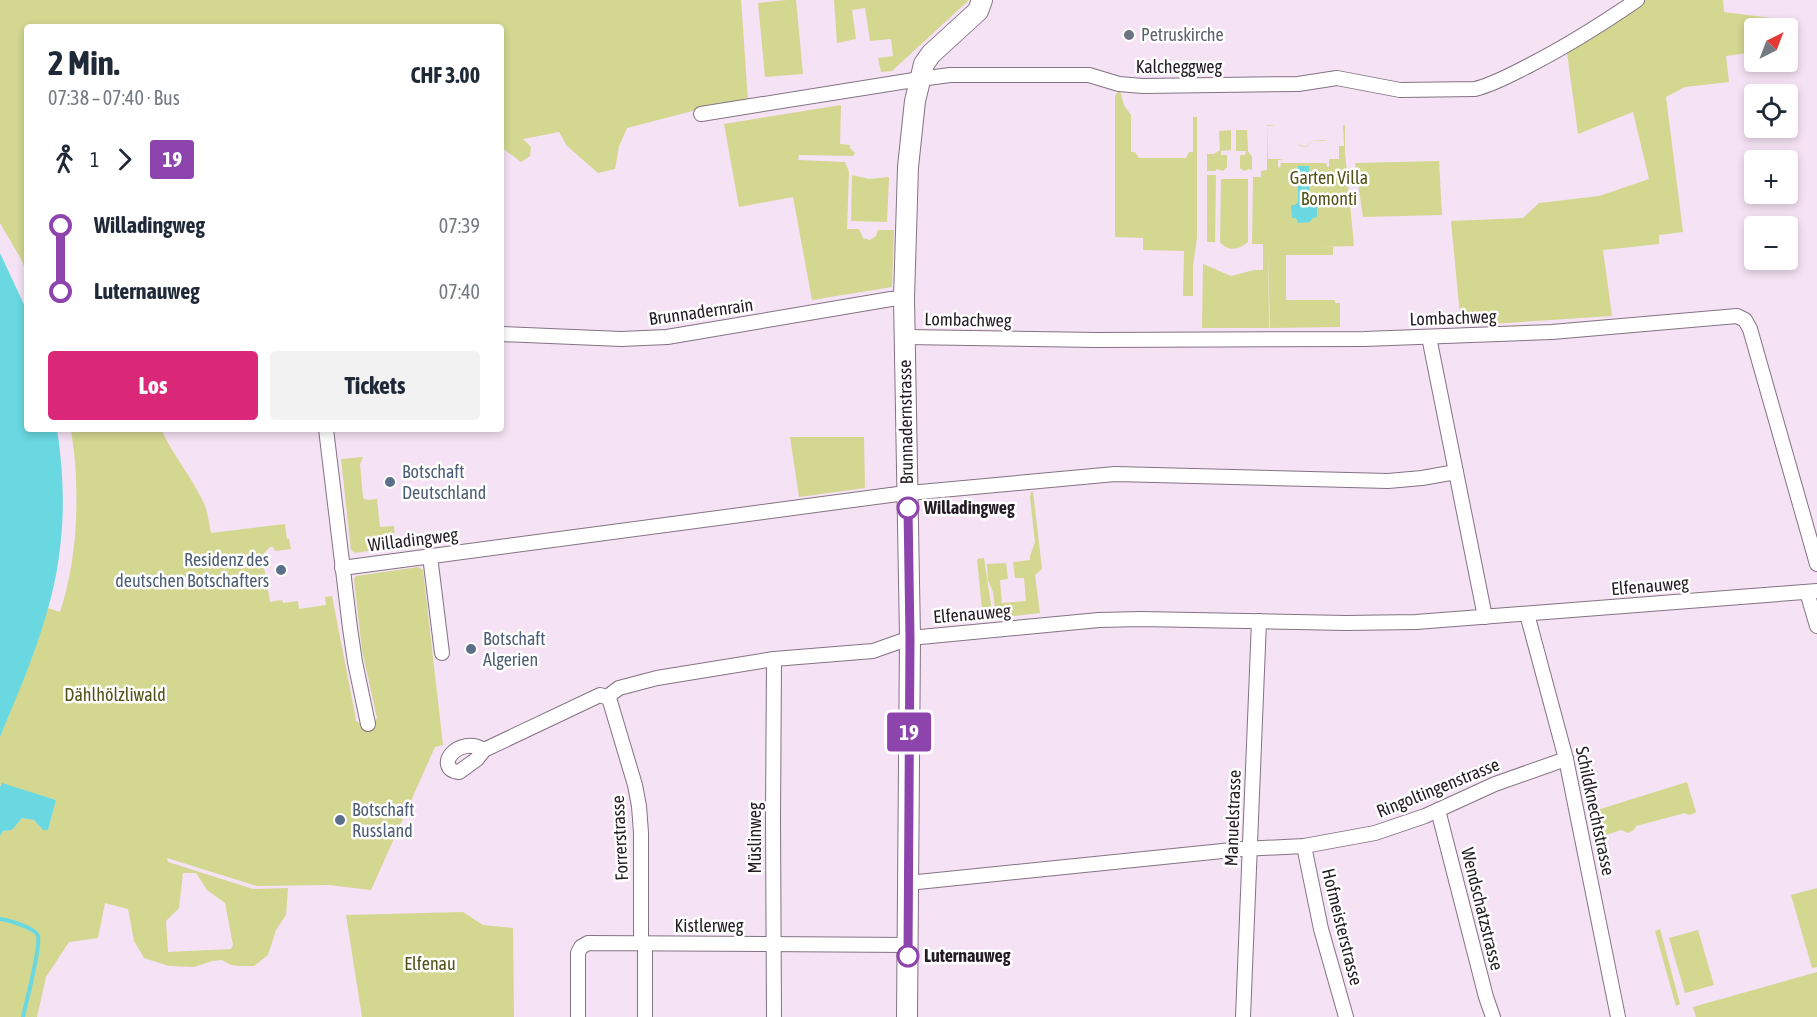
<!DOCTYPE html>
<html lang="de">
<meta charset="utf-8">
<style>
body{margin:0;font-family:"Asap Condensed",sans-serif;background:#f2f2f3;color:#1f2937;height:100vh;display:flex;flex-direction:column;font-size:22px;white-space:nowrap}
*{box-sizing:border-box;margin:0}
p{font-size:20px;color:#747a83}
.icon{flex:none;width:33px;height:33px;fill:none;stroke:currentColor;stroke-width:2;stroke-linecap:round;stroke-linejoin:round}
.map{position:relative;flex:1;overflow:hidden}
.drawer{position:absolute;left:24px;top:24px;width:480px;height:408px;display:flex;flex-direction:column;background:#fff;border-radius:6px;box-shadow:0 3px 9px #0003}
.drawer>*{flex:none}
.badge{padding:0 12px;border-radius:4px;font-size:21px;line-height:39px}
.needle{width:39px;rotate:42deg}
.buttons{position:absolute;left:1744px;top:18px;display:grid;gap:12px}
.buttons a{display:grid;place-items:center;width:54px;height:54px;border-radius:6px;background:#fff;box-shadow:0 3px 9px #0003;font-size:30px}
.map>.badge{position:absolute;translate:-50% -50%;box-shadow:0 0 0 3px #fff}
.legs{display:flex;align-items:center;gap:9px;height:66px;padding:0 24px;font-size:20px}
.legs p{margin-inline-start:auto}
.summary{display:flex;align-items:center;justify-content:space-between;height:102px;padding:0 24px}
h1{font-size:33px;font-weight:700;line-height:45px}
.button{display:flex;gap:12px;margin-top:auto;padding:12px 24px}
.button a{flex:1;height:69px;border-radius:6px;background:#db2777;color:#fff;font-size:24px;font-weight:700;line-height:69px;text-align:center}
.button a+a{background:#f2f2f3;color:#1f2937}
ul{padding:0 24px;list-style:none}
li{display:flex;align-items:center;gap:21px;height:66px;font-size:22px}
li i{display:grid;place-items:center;width:9px;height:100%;margin:0 8px;background:currentColor}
li i::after{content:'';width:15px;height:15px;margin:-8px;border:4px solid;border-radius:50%;background:#fff}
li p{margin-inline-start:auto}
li:first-child i{background:linear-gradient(#0000 50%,currentColor 0)}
li:last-child i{background:linear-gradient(currentColor 50%,#0000 0)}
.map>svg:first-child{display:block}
.green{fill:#d3d790;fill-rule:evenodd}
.water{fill:#69d8e1}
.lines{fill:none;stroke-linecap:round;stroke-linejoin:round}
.stream{stroke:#69d8e1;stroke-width:4}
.street-casing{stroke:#847383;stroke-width:16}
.secondary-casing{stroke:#847383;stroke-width:22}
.street{stroke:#fff;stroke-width:14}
.secondary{stroke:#fff;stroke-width:20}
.line-1-casing{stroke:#fff;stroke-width:14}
.line-1{stroke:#8e44ad;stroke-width:9}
.worship-dot{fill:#6b7280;stroke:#fff;stroke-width:2}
.service-dot{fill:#5c6f8a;stroke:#fff;stroke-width:2}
.stop-1-dot{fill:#fff;stroke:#8e44ad;stroke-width:3}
.labels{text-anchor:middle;stroke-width:5;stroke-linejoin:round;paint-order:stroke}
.worship-label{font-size:18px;fill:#5b616d;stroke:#fff;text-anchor:start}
.street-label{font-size:18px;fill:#231c22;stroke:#fff}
.park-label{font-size:18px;fill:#505217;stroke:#fff}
.service-label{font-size:18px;fill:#4e5e75;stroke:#fff;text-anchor:start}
.stop-label{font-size:18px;font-weight:bold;fill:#231c22;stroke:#fff;text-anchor:start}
</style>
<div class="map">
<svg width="1817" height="1017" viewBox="0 0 1817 1017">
<rect width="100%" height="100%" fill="#f5e2f4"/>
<g class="green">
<path d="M0 0H741L748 101 700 109 627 128 619 146 615 169 598 173 567 146 559 132 523 139 531 147 530 156 521 162 501 147V27H27V273L21 259 0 223Z"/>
<path d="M787 0H796L803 74 765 77 758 3Z"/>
<path d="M834 0H969L892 71 881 72 878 58 893 56 891 39 870 41 865 8 852 10 856 39 837 43Z"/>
<path d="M1645 0H1723L1724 12 1771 18 1772 28H1755V52L1726 56 1729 82 1685 87 1666 97 1683 232 1659 235V244L1603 250 1612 316 1461 326 1451 221 1523 218 1539 203 1599 196 1649 179 1633 112 1578 134 1567 53Z"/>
<path d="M1120 91 1124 105 1131 115V152H1135L1139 158H1186L1189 152H1193V117H1197V238L1193 266V296H1183L1184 251 1143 250V238L1115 237V95Z"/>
<path d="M841 105 840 144 850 145V148L855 153 853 156 799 155 798 160 845 162 849 172 847 229H859L863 238 870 240 876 236 878 230H894L892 287 812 300 793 197 739 207 724 124Z"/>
<path d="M1267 125H1275L1267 126 1268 159H1284L1278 160V167L1280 168 1281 163H1326L1327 167H1329V159H1323H1339V146H1344L1343 125H1326V141H1311C1308 149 1299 148 1295 141H1280H1295L1297 144 1306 147 1310 144 1311 141 1326 140V125H1345V152L1354 246 1319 247H1333V255H1286V300H1335V303H1340V327L1270 328 1268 247 1269 328H1202L1203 264 1231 276 1254 270H1263V244H1252L1253 177H1261V171L1267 170ZM1298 166H1309L1310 203 1312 205 1310 220H1297L1296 218H1292L1296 205 1298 203Z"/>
<path d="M1231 130V150L1221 151V155H1227V167L1223 171 1217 169 1215 171H1207V154H1214L1220 150 1219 131Z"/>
<path d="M1236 130H1247L1248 151 1252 157V170L1249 169 1244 171 1240 168V155H1245L1246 151H1236Z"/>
<path d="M1439 161 1442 215 1363 217 1355 163Z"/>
<path d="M852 175 869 179 889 177 887 222 851 221Z"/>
<path d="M1207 175H1216L1215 242H1207Z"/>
<path d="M1221 179H1248V242C1239 250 1228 252 1220 242Z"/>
<path d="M71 429H161C173 456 193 478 205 506 208 514 209 524 211 533L285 524 287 539H289L291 549 275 551 273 547H270L264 553V568L270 602 282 600 283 603 298 601 299 609 326 605 325 597 332 596 355 714 356 721 361 724 374 722 377 718 362 650 354 579 356 576 418 567 423 570 443 745 435 747 371 890 329 885 257 886 167 858 168 862 253 889 288 888 286 915 276 930 268 955 254 966H240L231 965 222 960 212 961 194 967 169 966 144 958 134 941 128 909 105 903 98 938 69 942 46 977 37 1017H0V836L3 831 12 830 22 818 34 820 43 830H48L56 800 1 784 0 787V737L37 643 48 608 60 612C74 570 78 523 76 479 76 463 73 446 71 429ZM183 873H196L207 890 225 903 233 945 231 949 168 952 166 921 179 908Z"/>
<path d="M790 437H864L865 488 799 497Z"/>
<path d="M363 457 360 464 363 498 367 500 377 499 380 527 394 526 395 547 355 553 351 550 341 459Z"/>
<path d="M1031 492H1033L1042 569 1035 575 1040 613 996 618 993 592 988 580 987 564 1006 563 1008 579 1000 580 1002 603 1026 601 1024 578H1015L1013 562 1030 560V556L1035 542 1030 497Z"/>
<path d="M984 558 993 618 983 619 977 559Z"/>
<path d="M1687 782 1696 812C1692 815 1689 816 1685 813L1636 826 1634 830 1628 833 1621 830 1603 836 1597 810Z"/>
<path d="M1817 888V967L1812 968 1791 895Z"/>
<path d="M463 912 483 925 513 928 514 1017H362L346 915Z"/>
<path d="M1660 929 1680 1004 1676 1006 1655 931Z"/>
<path d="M1698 930 1714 985 1685 993 1669 938Z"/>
<path d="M1817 972V1017H1696L1693 1007Z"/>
</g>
<g class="water">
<path d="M1298 166H1309L1310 202 1313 205H1317V217L1313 218 1310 222 1298 223 1296 218H1292L1291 205H1295L1298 202Z"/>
<path d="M0 253 27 311V429H57C63 468 65 509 60 548 53 613 25 677 0 737Z"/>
<path d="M2 783 56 800 48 830H43L34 820 22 818 12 830 3 831 0 836V787Z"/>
</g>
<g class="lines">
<path class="stream" d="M0 919C8 920 36 928 38 936 41 948 26 1002 23 1017"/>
<defs>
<g id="street">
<path d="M701 114 920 79 950 75H1089L1119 84 1143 86 1298 84 1337 78 1400 90 1475 89C1495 84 1512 74 1530 65 1567 46 1602 24 1637 0"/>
<path d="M501 334 621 339 667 337 891 299 904 298"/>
<path d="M905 337 1097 340 1364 339 1552 332 1737 316 1745 320 1750 329 1817 564"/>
<path d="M1429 337 1485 617"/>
<path d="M326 429 350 628 355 662 368 724"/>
<path d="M430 556 442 653"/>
<path d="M342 568 898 494 1115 474 1388 481 1422 478 1456 472"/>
<path d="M1807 592 1817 626"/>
<path d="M1527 614 1566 759 1618 1017"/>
<path d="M774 659 773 819 774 1017"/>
<path d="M609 698 611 694 619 688 657 678 774 659 873 651 910 638 1099 620 1141 619 1346 623 1416 622 1817 591"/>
<path d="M609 698 635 785 639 806 641 833V944"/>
<path d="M484 750 477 759 459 772C433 769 457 734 484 750L600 695 609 698"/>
<path d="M1438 810 1486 997 1493 1017"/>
<path d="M1304 846 1321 929 1346 1017"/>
<path d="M908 883 1242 849 1304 846 1375 833 1425 816 1495 784 1566 759"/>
<path d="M645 944V1017"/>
<path d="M578 1017V953L581 947 588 943 908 945"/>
<path d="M1243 1017 1259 621"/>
</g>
<path id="secondary" d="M907 1017 910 638 904 298 908 167 915 101 924 64 931 54 978 11 982 0"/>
</defs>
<use href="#street" class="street-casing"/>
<use href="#secondary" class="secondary-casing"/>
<use href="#street" class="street"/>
<use href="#secondary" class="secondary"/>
</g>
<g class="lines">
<defs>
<path id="line-1" d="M908 956 910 638 908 508"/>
</defs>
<use href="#line-1" class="line-1-casing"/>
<use href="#line-1" class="line-1"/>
</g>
<circle class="worship-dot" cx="1129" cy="35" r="6"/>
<g class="service-dot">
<circle cx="390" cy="482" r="6"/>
<circle cx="281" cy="570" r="6"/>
<circle cx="471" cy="649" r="6"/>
<circle cx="340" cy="820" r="6"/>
</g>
<g class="stop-1-dot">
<circle cx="908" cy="508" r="10"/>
<circle cx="908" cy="956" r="10"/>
</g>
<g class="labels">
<g class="worship-label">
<text x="1141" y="41">Petruskirche</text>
</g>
<g class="street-label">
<text x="1179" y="73">Kalcheggweg</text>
<text transform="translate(701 312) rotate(-8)" y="6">Brunnadernrain</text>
<text transform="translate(1453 318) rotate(-2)" y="6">Lombachweg</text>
<text transform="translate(968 320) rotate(1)" y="6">Lombachweg</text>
<text transform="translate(906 422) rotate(-91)" y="6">Brunnadernstrasse</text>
<text transform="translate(413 540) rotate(-7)" y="6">Willadingweg</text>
<text transform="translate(1650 586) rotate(-5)" y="6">Elfenauweg</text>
<text transform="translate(972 614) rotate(-5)" y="6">Elfenauweg</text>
<text transform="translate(1438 788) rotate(-22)" y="6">Ringoltingenstrasse</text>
<text transform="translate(1595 811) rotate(78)" y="6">Schildknechtstrasse</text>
<text transform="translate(1233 818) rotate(-88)" y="6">Manuelstrasse</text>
<text transform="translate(620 838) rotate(-93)" y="6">Forrerstrasse</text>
<text transform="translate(755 838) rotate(-90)" y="6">Müslinweg</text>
<text transform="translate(1482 909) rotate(76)" y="6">Wendschatzstrasse</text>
<text x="709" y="932">Kistlerweg</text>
<text transform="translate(1342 927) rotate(76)" y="6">Hofmeisterstrasse</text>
</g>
<g class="park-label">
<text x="1329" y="184">Garten Villa<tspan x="1329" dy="21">Bomonti</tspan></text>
<text x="115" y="701">Dählhölzliwald</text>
<text x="430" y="970">Elfenau</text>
</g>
<g class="service-label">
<text x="402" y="478">Botschaft<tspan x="402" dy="21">Deutschland</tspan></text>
<text x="269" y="566" text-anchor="end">Residenz des<tspan x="269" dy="21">deutschen Botschafters</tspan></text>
<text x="483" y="645">Botschaft<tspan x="483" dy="21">Algerien</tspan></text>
<text x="352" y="816">Botschaft<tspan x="352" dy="21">Russland</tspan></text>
</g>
<g class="stop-label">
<text x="924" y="514">Willadingweg</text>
<text x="924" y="962">Luternauweg</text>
</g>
</g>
</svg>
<div class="buttons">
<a><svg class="needle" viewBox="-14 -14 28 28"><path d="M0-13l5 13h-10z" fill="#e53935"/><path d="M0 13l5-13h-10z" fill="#747a83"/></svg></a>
<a><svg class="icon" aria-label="locate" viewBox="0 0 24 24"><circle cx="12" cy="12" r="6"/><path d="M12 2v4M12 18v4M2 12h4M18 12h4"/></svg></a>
<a>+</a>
<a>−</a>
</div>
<b class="badge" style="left:909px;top:732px;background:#8e44ad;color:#fff">19</b>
<section class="drawer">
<div class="summary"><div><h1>2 Min.</h1><p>07:38 – 07:40 · Bus</p></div><b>CHF 3.00</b></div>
<div class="legs"><svg class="icon" aria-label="walk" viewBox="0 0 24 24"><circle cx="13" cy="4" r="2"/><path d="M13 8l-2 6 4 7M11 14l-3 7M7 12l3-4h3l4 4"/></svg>1<svg class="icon" aria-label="forward" viewBox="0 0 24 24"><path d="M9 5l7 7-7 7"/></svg><b class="badge" style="background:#8e44ad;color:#fff">19</b></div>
<ul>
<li><i style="color:#8e44ad"></i><b>Willadingweg</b><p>07:39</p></li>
<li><i style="color:#8e44ad"></i><b>Luternauweg</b><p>07:40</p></li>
</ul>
<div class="button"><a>Los</a><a>Tickets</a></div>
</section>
</div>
